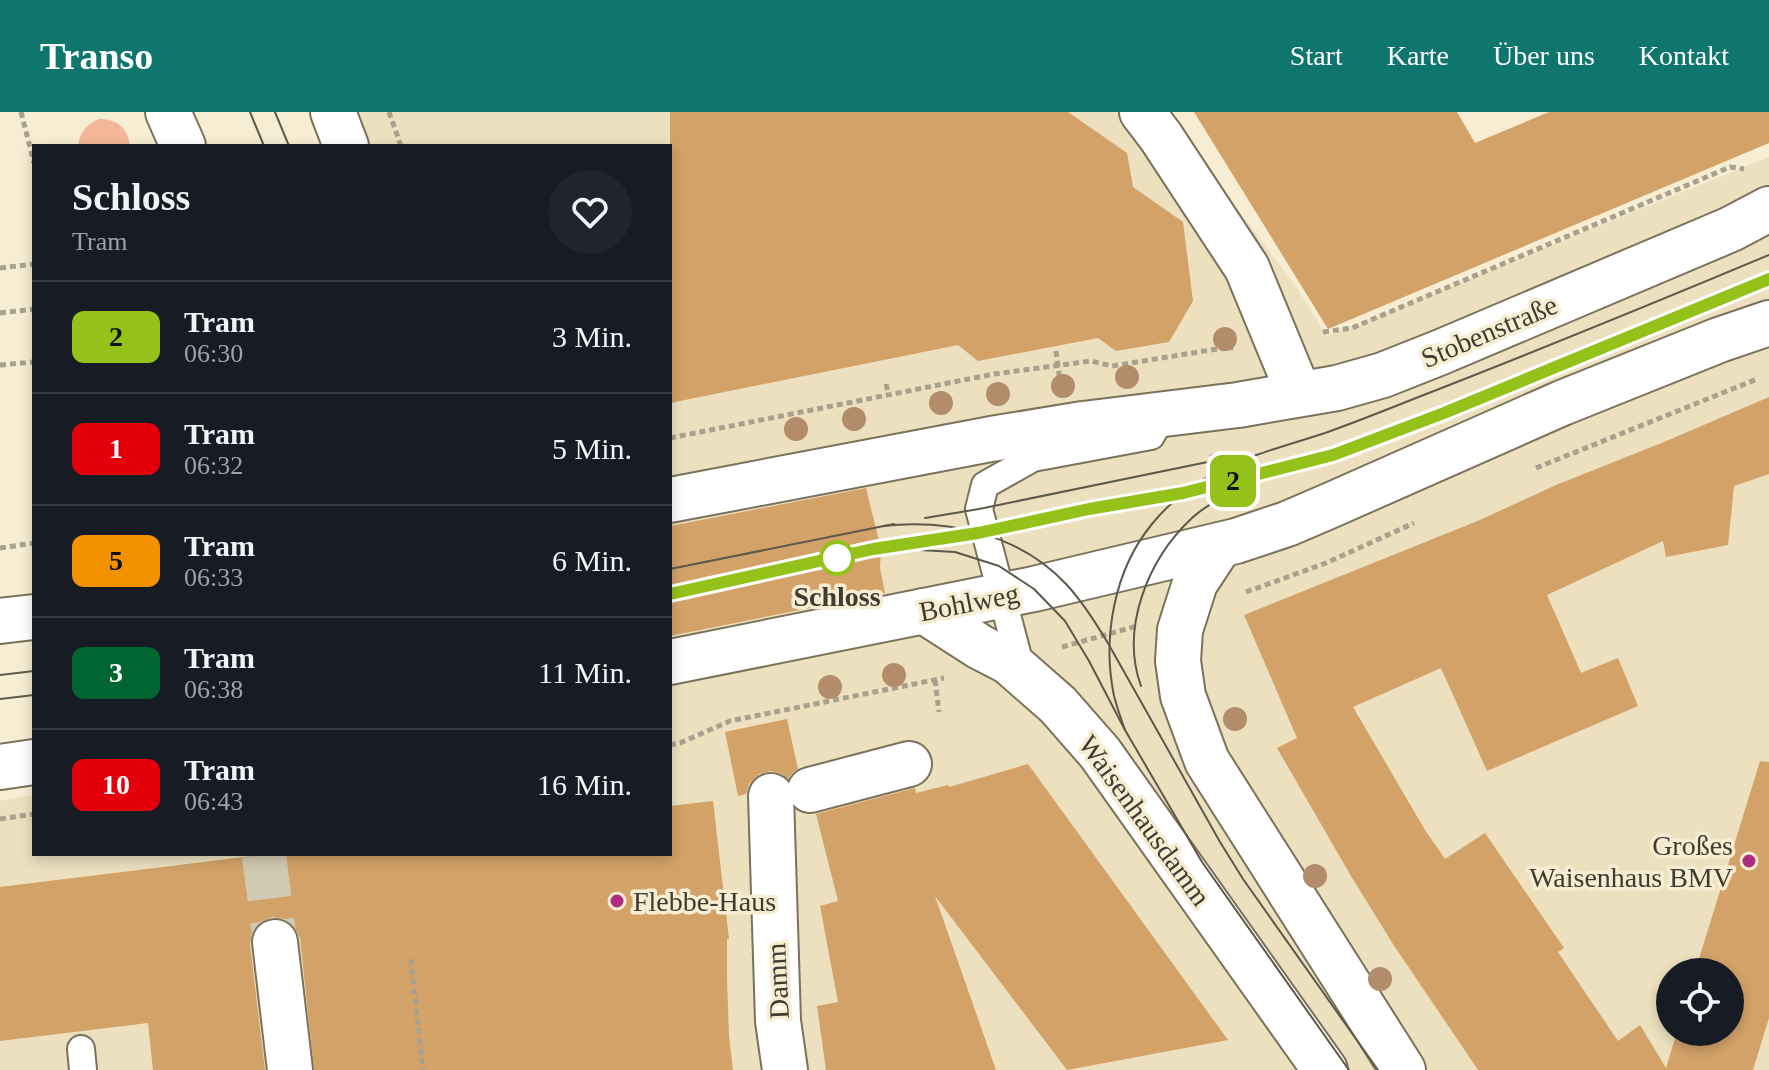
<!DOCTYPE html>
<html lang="de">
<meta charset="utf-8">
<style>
body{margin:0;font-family:"Times New Roman",serif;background:#20242c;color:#f1f3f6;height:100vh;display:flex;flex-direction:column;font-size:30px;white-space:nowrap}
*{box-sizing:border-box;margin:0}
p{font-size:26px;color:#9ea1a6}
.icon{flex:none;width:44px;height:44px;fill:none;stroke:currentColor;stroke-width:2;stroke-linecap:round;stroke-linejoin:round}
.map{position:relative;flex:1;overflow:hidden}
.side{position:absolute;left:32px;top:32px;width:640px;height:712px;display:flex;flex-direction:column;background:#171b24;border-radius:0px;box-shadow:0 4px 12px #0003}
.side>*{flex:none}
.badge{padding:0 16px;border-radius:12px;font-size:28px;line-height:52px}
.tools{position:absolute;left:1656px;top:846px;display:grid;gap:16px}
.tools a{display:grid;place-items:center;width:88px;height:88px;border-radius:50%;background:#171b24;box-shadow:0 4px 12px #0003;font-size:40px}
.map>.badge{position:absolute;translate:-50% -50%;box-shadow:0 0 0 4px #fff}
.round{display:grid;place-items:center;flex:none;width:84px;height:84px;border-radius:42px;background:#20242c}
.overview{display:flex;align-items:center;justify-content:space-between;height:136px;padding:0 40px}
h1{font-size:38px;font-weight:600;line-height:60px}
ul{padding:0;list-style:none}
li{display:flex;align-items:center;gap:24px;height:112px;padding:0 40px;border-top:2px solid #363941}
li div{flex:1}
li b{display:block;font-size:30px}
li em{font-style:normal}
li .badge{min-width:88px;font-weight:700;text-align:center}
header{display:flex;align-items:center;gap:48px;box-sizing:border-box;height:112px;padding:0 40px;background:#0f766e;color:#fff}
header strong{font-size:38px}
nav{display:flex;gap:44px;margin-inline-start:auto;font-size:28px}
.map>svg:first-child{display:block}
.built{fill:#ece0bf;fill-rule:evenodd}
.green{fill:#f3b696}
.building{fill:#d3a269}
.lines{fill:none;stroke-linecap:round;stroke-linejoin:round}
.street-tunnel{stroke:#d1cab2;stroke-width:44;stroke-dasharray:44 22;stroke-linecap:butt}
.lane-casing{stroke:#7b725b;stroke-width:30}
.street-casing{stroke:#7b725b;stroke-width:48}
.secondary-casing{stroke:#7b725b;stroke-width:48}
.path{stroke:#a7a18d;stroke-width:5;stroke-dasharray:6 4;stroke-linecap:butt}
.lane{stroke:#fff;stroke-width:26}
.street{stroke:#fff;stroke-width:44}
.secondary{stroke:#fff;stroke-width:44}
.tram{stroke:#5d594b;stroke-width:2}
.tree{fill:#b28c6b}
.line-casing{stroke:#fff;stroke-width:18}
.line{stroke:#94c11a;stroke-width:12}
.stop-dot{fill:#fff;stroke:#94c11a;stroke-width:4}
.poi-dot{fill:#ad2e7e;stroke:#f6edd2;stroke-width:3}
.labels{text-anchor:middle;stroke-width:7;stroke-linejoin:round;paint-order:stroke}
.street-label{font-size:28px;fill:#3f3c31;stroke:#f6edd2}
.stop-label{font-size:28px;font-weight:bold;fill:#3f3c31;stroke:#f6edd2}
.poi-label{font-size:28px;fill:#3f3c31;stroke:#f6edd2;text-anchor:end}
</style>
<header>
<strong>Transo</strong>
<nav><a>Start</a><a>Karte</a><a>Über uns</a><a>Kontakt</a></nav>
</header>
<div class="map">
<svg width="1769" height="958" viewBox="0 0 1769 958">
<rect width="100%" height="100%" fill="#f6edd2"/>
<path class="built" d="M351 0H1163L1295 173 1327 224 1769 45V958H0V689L34 683V742H670V34H363ZM1670 860H1730V920H1670Z"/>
<path class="green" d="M99 7C117 7 128 16 130 34H78C80 20 86 13 99 7Z"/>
<g class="building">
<path d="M670 0H1068L1127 41 1133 75 1183 110 1193 189 1169 230 1116 239 1098 226 978 249 958 233 670 291Z"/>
<path d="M1194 0H1457L1475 31 1549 0H1769V31L1328 217Z"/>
<path d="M1769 285V362L1734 374 1728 433 1666 445 1663 429 1547 483 1581 561 1618 546 1638 594 1487 659 1441 556 1353 595 1425 718 1445 747 1485 721 1564 836 1558 840 1618 929 1640 913 1666 956 1677 920H1730V860H1695L1760 649 1769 650V906L1753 958H1478L1393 832 1351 764 1277 636 1297 626 1244 503 1480 408 1556 373 1664 330Z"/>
<path d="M866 376 881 437 880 456 885 481 670 524V414Z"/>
<path d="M787 607 798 657 792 661 788 667 782 662 771 659 759 662 749 672 746 682 738 684 725 620Z"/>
<path d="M1028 652 1228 928 1067 958 935 784 996 958H826L817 894 838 890 820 794 838 789 816 702 915 676 916 681 948 673 949 675Z"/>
<path d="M713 689 729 827H727V867L729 924 733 958H314L300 826 294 814 284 807 273 805 260 810 252 821 250 832 265 958H153L148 911 0 929V775L268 742H670V694Z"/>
</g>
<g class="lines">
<path class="street-tunnel" d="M264 743 275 830"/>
<defs>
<g id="lane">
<path d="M1022 560 979 397 985 373 1033 346 1151 324 1155 317"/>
<path d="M81 937 83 958"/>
</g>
<g id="street">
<path d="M1142 0 1161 25 1247 156 1299 282"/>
<path d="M1220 433 1195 471 1180 518 1178 549 1183 584 1207 649 1403 958"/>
<path d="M924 499 980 535 1009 550 1058 593 1100 641 1325 958"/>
<path d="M810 678 909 652"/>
<path d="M771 684 778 909 785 958"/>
<path d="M275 830 290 958"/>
</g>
<g id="secondary">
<path d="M168 0 183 34"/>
<path d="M333 0 346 34"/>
<path d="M670 388 991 327 1083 312 1238 293 1337 276 1383 263 1441 240 1731 117 1769 97"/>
<path d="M0 509 34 505"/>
<path d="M670 550 1034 477 1236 429 1287 412 1329 394 1562 291 1719 228 1769 211"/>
<path d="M0 655 34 650"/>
</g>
</defs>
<use href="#lane" class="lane-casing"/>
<use href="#street" class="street-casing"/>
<use href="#secondary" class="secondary-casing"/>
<g class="path">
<path d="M21 0 34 51"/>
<path d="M389 0 401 34"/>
<path d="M0 156 34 152"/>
<path d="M0 201 34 197"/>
<path d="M1323 220 1352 216 1730 55 1744 57"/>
<path d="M1056 239 1060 270"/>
<path d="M0 253 34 250"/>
<path d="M886 272 889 284"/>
<path d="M670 326 994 262 1091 249 1112 254 1217 237 1233 236"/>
<path d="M1212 342 1227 385"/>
<path d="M1536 356 1757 267"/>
<path d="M0 436 34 431"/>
<path d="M1246 480 1326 451 1414 411"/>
<path d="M1062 535 1137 514"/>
<path d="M935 568 939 600"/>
<path d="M670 633 680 631 730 609 944 566"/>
<path d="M0 707 34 702"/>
<path d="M263 742 264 743"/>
<path d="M411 847 423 958"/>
</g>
<use href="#lane" class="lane"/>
<use href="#street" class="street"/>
<use href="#secondary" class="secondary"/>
<g class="tram">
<path d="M250 0 264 34"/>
<path d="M275 0 289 34"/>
<path d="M925 406 979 397 1227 346"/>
<path d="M883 414C949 407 1019 422 1066 472 1083 490 1096 511 1109 533L1220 730 1243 767 1378 958"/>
<path d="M920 438 955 440 999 454 1034 477 1065 509 1089 549 1125 618 1202 750 1349 958"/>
<path d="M670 457 894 412"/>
<path d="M670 482 873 437 978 421 1089 397 1183 381 1333 343 1444 301 1769 167"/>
<path d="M0 563 34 559"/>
<path d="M1141 574C1120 516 1148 447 1192 406 1207 392 1226 383 1245 375"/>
<path d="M0 587 34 583"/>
<path d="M1125 618C1121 607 1117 595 1114 584 1102 526 1114 458 1152 412 1199 354 1258 343 1325 321 1356 310 1386 298 1416 286 1534 240 1652 192 1769 143"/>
</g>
</g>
<g class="tree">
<circle cx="1225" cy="227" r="12"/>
<circle cx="1127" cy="265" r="12"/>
<circle cx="1063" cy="274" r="12"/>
<circle cx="998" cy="282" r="12"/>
<circle cx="941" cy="291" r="12"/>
<circle cx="854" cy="307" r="12"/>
<circle cx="796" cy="317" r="12"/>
<circle cx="894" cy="563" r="12"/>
<circle cx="830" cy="575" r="12"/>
<circle cx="1235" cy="607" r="12"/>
<circle cx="1315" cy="764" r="12"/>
<circle cx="1380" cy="867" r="12"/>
</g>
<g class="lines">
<defs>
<path id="line" d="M670 482 873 437 978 421 1089 397 1183 381 1333 343 1444 301 1769 167"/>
</defs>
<use href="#line" class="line-casing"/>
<use href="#line" class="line"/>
</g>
<circle class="stop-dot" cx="837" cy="446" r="16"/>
<g class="poi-dot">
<circle cx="1749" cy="749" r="8"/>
<circle cx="617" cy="789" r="8"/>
</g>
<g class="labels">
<g class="street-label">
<text transform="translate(1489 219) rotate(-23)" y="10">Stobenstraße</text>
<text transform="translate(969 490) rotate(-11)" y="10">Bohlweg</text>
<text transform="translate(1145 708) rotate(54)" y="10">Waisenhausdamm</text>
<text transform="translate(777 869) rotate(-93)" y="10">Damm</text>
</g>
<g class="stop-label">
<text x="837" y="494">Schloss</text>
</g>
<g class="poi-label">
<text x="1733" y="743">Großes<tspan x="1733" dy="32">Waisenhaus BMV</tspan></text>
<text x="633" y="799" text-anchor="start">Flebbe-Haus</text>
</g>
</g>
</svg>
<div class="tools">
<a><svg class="icon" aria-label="locate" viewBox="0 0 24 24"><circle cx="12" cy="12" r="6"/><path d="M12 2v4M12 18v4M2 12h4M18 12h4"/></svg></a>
</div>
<b class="badge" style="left:1233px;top:369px;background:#94c11a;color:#111">2</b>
<section class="side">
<div class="overview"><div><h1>Schloss</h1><p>Tram</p></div><a class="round"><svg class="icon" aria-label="heart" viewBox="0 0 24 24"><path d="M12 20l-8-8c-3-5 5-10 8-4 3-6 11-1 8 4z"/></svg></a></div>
<ul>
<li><span class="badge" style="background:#94c11a;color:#111">2</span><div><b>Tram</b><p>06:30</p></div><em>3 Min.</em></li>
<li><span class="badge" style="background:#e3000b;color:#fff">1</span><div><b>Tram</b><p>06:32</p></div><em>5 Min.</em></li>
<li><span class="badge" style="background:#f39100;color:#111">5</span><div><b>Tram</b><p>06:33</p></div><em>6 Min.</em></li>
<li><span class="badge" style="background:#006531;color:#fff">3</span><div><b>Tram</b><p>06:38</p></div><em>11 Min.</em></li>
<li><span class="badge" style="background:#e3000b;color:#fff">10</span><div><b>Tram</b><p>06:43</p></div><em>16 Min.</em></li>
</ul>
</section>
</div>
